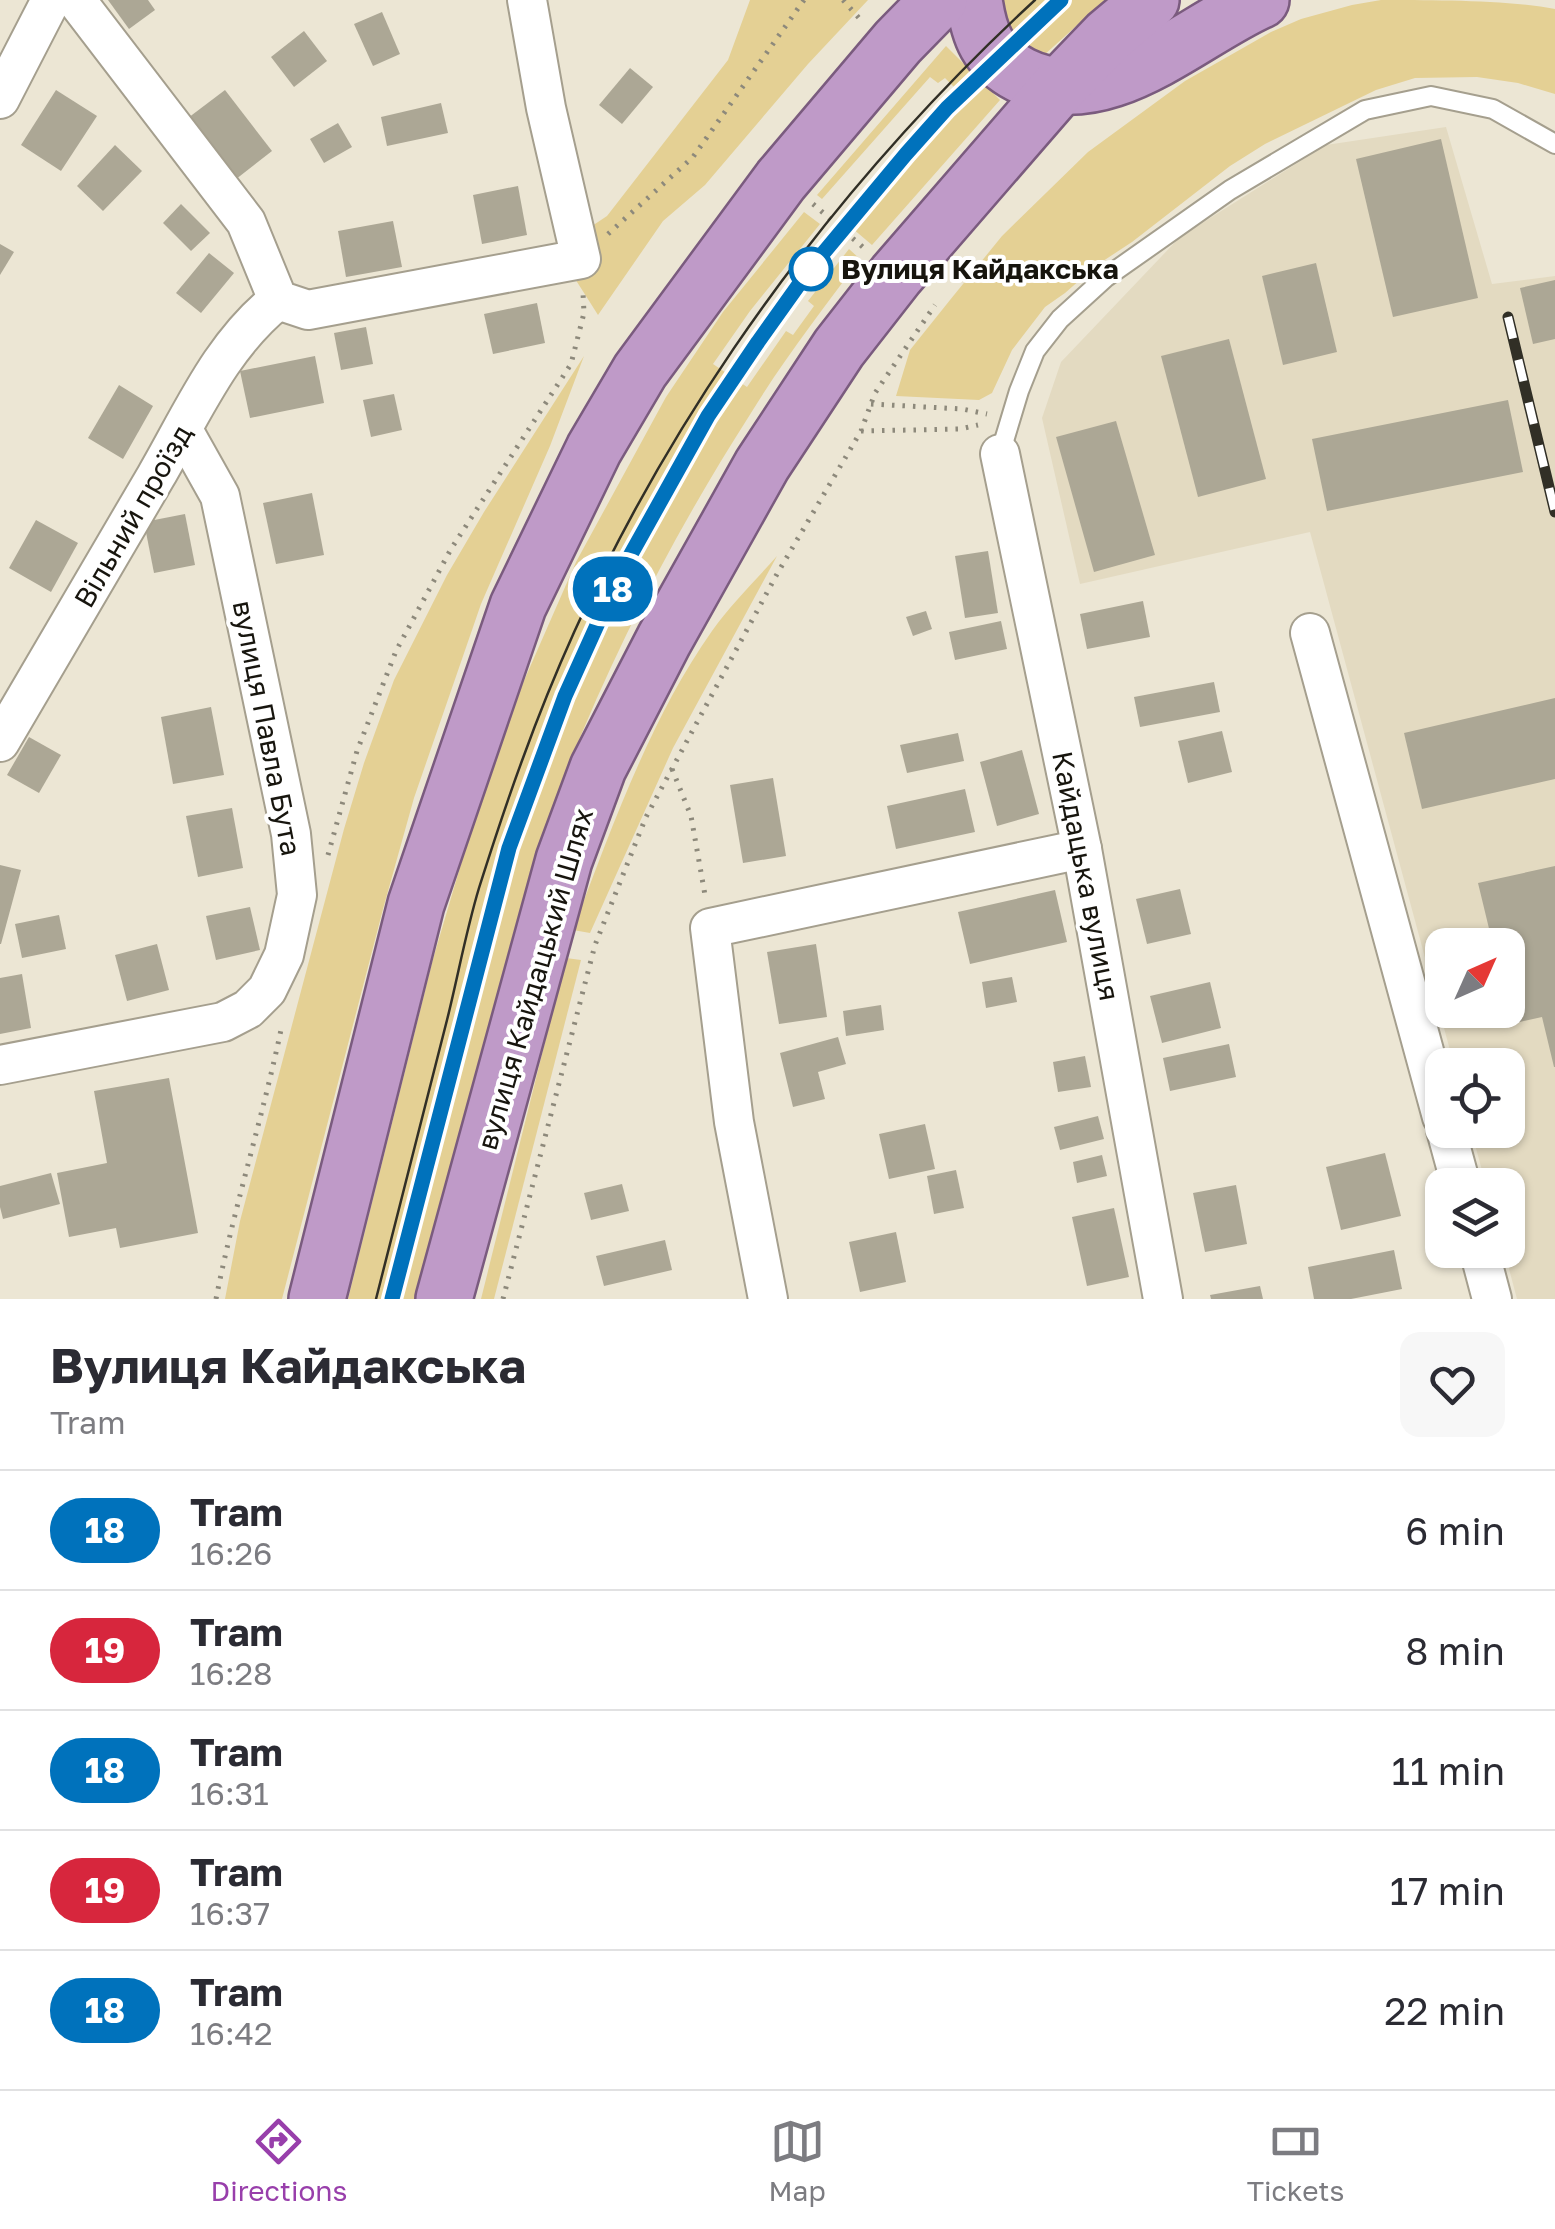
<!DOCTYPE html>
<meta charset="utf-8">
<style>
body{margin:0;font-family:"Golos Text",sans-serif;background:#f7f7f7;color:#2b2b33;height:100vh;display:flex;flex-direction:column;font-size:38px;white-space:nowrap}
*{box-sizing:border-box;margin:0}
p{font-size:32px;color:#7c7c81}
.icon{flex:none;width:55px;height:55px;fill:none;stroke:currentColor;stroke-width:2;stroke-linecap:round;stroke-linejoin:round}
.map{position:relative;height:1299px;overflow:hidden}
.drawer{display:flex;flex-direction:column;background:#fff;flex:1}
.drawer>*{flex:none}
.badge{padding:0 20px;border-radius:32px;font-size:35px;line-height:65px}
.needle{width:65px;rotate:45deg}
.fabs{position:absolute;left:1425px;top:928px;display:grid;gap:20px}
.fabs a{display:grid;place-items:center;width:100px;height:100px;border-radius:20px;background:#fff;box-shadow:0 2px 8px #0004;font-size:50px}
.map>.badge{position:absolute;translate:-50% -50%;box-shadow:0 0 0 5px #fff}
.round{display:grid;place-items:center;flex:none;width:105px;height:105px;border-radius:20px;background:#f7f7f7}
.summary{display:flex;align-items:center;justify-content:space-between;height:170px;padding:0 50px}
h1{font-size:48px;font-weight:700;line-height:75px}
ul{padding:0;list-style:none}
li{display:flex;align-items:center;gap:30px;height:120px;padding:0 50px;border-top:2px solid #e1e1e2}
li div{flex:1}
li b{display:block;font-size:38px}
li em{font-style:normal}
li .badge{min-width:110px;font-weight:700;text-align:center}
.menu{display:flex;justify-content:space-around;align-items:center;height:140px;border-top:2px solid #e1e1e2;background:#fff;font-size:28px;color:#7c7c81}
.menu a{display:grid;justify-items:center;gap:5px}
.menu .selected{color:#983fab}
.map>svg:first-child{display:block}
.built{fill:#e3dac1;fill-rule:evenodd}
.green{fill:#e4d094}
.building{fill:#aca795}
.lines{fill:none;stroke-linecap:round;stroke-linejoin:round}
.service-casing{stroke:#a59f8e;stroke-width:22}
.minor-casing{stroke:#a59f8e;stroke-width:42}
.trunk-casing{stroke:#7a5b7e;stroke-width:60}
.path{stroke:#8d897b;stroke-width:5;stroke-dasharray:2.5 8;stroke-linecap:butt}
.service{stroke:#fff;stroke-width:18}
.minor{stroke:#fff;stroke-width:38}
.trunk{stroke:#bf9ac8;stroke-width:55}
.tram{stroke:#312f26;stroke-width:2.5}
.rail-casing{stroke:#312f26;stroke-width:11}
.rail{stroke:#fff;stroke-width:8;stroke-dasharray:22;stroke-linecap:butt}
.line-casing{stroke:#fff;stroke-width:22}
.line{stroke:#0072bc;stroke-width:15}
.stop-dot{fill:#fff;stroke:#0072bc;stroke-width:5}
.labels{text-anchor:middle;stroke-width:8;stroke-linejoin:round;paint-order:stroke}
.stop-label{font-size:28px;font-weight:bold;fill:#17150e;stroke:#fff;text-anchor:start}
.street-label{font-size:28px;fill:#17150e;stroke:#fff}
</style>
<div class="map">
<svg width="1555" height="1299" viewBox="0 0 1555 1299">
<rect width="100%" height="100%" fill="#ece6d4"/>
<path class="built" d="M1446 127 1492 284 1555 276V1299H1517L1504 1250H1508V1185H1486L1471 1130H1508V1065H1454L1310 532 1080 584 1042 418 1061 362 1180 237 1326 145ZM1442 945H1508V1010H1442Z"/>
<g class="green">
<path d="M750 0H868L808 64 705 185 663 221 598 315 572 274 553 252 607 216 728 60Z"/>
<path d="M995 0H1105L1043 56 1006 39Z"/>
<path d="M1381 0C1430 0 1511 0 1555 9V94L1518 83 1477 77 1415 78 1376 90 1265 144 1230 166 1132 242 1097 265 1065 293 1045 307 1012 350 992 393 979 400 896 396 910 350 950 300 1002 236 1088 152 1185 81 1271 32 1301 19 1352 5Z"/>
<path d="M946 46 1000 100 872 245 852 228 905 166 967 100 945 78 938 83 930 77 822 199 817 195Z"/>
<path d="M804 212 820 224 750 311 713 364 747 387 786 331 793 335 814 306 808 301 849 249 860 259C823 309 784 359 751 413 678 527 614 649 565 775 528 869 504 967 479 1065 460 1143 440 1221 421 1299H348L433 959 474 820 523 683 576 562 666 397 723 312Z"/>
<path d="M584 356 550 446 481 604 414 798 383 909 282 1299H225L240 1221 344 829 364 763 394 680 447 575 484 512Z"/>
<path d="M777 556 673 748 590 933 573 930C610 831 651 717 712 631 731 604 756 580 777 556Z"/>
<path d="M566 958 581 960 494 1299H481Z"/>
</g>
<g class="building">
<path d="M108 0H148L155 10 129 29Z"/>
<path d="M382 12 400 54 373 66 354 24Z"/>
<path d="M304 31 327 61 294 87 271 57Z"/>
<path d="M630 68 653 87 622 124 599 105Z"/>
<path d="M56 90 97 116 61 171 21 145Z"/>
<path d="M225 90 272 151 231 183 184 121Z"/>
<path d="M441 103 448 133 387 146 381 117Z"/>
<path d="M338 123 352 147 324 163 310 139Z"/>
<path d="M1441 139 1478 298 1393 317 1356 159Z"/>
<path d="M115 145 142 171 103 211 77 186Z"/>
<path d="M518 186 527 235 482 244 473 195Z"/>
<path d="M181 204 210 233 191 251 163 223Z"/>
<path d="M393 221 402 267 346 277 338 231Z"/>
<path d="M0 244 14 252 0 275Z"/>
<path d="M209 253 234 273 201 313 176 293Z"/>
<path d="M1316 263 1337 352 1283 365 1262 276Z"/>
<path d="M1555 280V339L1533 344 1520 288Z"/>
<path d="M537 303 545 343 493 354 484 314Z"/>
<path d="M366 327 373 364 341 370 334 333Z"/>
<path d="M1229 339 1266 479 1198 497 1161 356Z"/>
<path d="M315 356 324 403 250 418 240 371Z"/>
<path d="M119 385 153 406 123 459 88 438Z"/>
<path d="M394 394 402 430 371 437 363 400Z"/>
<path d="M1508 400 1523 472 1327 511 1312 439Z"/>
<path d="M1116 421 1155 555 1094 572 1056 437Z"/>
<path d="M312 493 324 555 276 564 263 503Z"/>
<path d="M185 514 195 565 154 573 144 522Z"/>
<path d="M36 520 78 543 51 592 9 568Z"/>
<path d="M988 551 998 613 965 618 955 556Z"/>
<path d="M1143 601 1150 637 1087 649 1080 614Z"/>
<path d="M926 611 932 629 913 636 906 617Z"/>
<path d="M1001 621 1007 649 955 660 949 632Z"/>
<path d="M1214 682 1220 712 1140 727 1134 697Z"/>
<path d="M1555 698V779L1422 809 1404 733Z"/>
<path d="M211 707 224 775 173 784 161 717Z"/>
<path d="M1222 731 1232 772 1188 783 1178 741Z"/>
<path d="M958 733 964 761 907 773 900 745Z"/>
<path d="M29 737 61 755 39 793 7 775Z"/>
<path d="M1022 750 1039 814 997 826 980 762Z"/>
<path d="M773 778 786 856 743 863 730 785Z"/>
<path d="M965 789 975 832 896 849 887 806Z"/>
<path d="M232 808 243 868 198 877 186 816Z"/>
<path d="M0 865 21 870 1 944H0Z"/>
<path d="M1555 866V1067H1554L1542 1017 1511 1024 1508 1010V945H1493L1478 883Z"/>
<path d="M1180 889 1191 934 1147 944 1136 899Z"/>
<path d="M1055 890 1067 942 970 964 958 912Z"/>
<path d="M250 907 260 950 216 960 206 916Z"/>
<path d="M59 915 66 949 22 958 15 924Z"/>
<path d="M157 944 169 990 127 1001 115 955Z"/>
<path d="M816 944 827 1017 779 1024 767 952Z"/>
<path d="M22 974 31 1028 0 1034V978Z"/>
<path d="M1012 977 1017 1002 986 1008 982 982Z"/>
<path d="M1210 982 1221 1028 1162 1043 1150 996Z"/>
<path d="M881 1005 884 1030 846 1036 843 1011Z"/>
<path d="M838 1037 846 1064 818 1072 825 1099 793 1107 780 1053Z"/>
<path d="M1229 1044 1236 1077 1170 1091 1163 1058Z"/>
<path d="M1085 1056 1091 1087 1058 1092 1053 1062Z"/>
<path d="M169 1078 198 1233 120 1248 116 1228 69 1237 57 1173 107 1163 94 1091Z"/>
<path d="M1098 1116 1104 1139 1060 1150 1054 1127Z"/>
<path d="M925 1124 935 1169 889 1179 879 1134Z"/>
<path d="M1385 1153 1401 1216 1341 1230 1326 1167Z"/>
<path d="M1102 1155 1107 1176 1077 1183 1073 1162Z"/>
<path d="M956 1170 964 1208 934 1214 927 1176Z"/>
<path d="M51 1173 60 1204 3 1219 0 1207V1186Z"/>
<path d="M622 1184 629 1211 591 1220 584 1193Z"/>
<path d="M1236 1185 1247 1244 1205 1252 1193 1193Z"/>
<path d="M1114 1208 1129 1277 1087 1286 1072 1217Z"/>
<path d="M896 1232 906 1282 860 1292 849 1242Z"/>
<path d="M665 1240 672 1270 604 1286 596 1256Z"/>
<path d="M1394 1250 1402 1289 1351 1299H1314L1308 1267Z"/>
<path d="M1260 1286 1263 1299H1211L1210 1295Z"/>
</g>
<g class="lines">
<defs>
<path id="service" d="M1000 454 1019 391 1035 351 1060 319 1105 278 1230 190 1365 110 1431 96 1493 109 1555 144"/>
<g id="minor">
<path d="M76 0 246 222 278 300 308 310 581 259 546 108 527 0"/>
<path d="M0 99 51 0"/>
<path d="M1000 454 1082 849 1163 1299"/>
<path d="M1310 633 1442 1117"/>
<path d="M0 742C52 654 104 565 156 476 192 414 221 345 278 300"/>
<path d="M0 1065 223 1022 248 1009 267 990 284 955 297 895 291 834 220 496 183 430"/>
<path d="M1446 1130 1461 1185"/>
<path d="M1479 1250 1492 1299"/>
<path d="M768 1299 734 1122 710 928 1082 849"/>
</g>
<g id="trunk">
<path d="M974 0C979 35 987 57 1021 75 1104 117 1189 32 1261 0"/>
<path d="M317 1299 416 904 518 606 594 449 640 371 781 180 898 42 939 0"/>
<path d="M444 1299 564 860 598 768 664 640 762 465 839 348 896 275 1059 87 1108 36 1151 0"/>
</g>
</defs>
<use href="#service" class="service-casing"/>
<use href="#minor" class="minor-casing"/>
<use href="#trunk" class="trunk-casing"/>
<g class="path">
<path d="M843 0 859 18"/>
<path d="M813 204 865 249"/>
<path d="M608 234 693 157 804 0"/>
<path d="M871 404 962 409 987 414"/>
<path d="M861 431 960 429 978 425"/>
<path d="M672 769 691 816 705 895"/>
<path d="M328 855 357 751 396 651 451 549 571 364 584 313 583 293"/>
<path d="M216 1299C234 1207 263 1117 282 1025"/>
<path d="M503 1299 595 945 646 817 777 574 861 431 875 393 935 305"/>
</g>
<use href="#service" class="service"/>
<use href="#minor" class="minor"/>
<use href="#trunk" class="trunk"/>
<g class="tram">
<path d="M376 1299C399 1206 423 1113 447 1020 458 976 466 931 479 888 493 844 507 801 523 758 628 468 809 209 1035 0"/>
<path d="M392 1299 509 849 565 696 621 572 709 416 758 342 810 269 906 154 947 108 1061 0"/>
</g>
<defs>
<path id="rail" d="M1508 317 1555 512"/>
</defs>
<use href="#rail" class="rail-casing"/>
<use href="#rail" class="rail"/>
</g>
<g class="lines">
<defs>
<path id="line" d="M392 1299 509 848 565 696 621 572 708 416 758 342 810 269 906 154 947 108 1061 0"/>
</defs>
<use href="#line" class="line-casing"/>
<use href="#line" class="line"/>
</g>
<circle class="stop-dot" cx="811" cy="269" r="20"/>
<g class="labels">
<g class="stop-label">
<text x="841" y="279">Вулиця Кайдакська</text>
</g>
<g class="street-label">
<text transform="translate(133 516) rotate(-60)" y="10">Вільний проїзд</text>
<text transform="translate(267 728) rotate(79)" y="10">вулиця Павла Бута</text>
<text transform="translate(1086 876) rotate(79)" y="10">Кайдацька вулиця</text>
<text transform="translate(535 979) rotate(-74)" y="10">вулиця Кайдацький Шлях</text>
</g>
</g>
</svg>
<div class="fabs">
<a><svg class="needle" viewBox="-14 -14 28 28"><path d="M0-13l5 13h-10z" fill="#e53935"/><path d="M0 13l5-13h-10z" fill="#7c7c81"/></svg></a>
<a><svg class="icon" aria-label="locate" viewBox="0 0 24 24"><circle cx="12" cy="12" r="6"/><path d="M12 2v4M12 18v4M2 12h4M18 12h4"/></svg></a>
<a><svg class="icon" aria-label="layers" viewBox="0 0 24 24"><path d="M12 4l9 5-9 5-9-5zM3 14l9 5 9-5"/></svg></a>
</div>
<b class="badge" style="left:613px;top:589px;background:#0072bc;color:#fff">18</b>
</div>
<section class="drawer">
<div class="summary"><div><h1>Вулиця Кайдакська</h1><p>Tram</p></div><a class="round"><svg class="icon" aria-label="heart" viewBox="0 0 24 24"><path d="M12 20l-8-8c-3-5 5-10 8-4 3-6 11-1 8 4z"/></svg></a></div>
<ul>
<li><span class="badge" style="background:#0072bc;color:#fff">18</span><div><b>Tram</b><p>16:26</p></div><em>6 min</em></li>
<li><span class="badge" style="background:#d7263d;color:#fff">19</span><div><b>Tram</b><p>16:28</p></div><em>8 min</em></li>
<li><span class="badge" style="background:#0072bc;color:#fff">18</span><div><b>Tram</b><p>16:31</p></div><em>11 min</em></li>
<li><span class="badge" style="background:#d7263d;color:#fff">19</span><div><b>Tram</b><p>16:37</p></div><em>17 min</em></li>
<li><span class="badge" style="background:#0072bc;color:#fff">18</span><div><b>Tram</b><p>16:42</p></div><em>22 min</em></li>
</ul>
</section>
<nav class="menu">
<a class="selected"><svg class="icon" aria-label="directions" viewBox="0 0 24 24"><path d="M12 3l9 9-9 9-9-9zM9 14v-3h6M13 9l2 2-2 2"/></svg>Directions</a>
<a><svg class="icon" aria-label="map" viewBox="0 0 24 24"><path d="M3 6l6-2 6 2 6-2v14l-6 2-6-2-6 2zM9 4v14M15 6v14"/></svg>Map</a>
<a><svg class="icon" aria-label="tickets" viewBox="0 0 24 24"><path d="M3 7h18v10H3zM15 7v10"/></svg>Tickets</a>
</nav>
